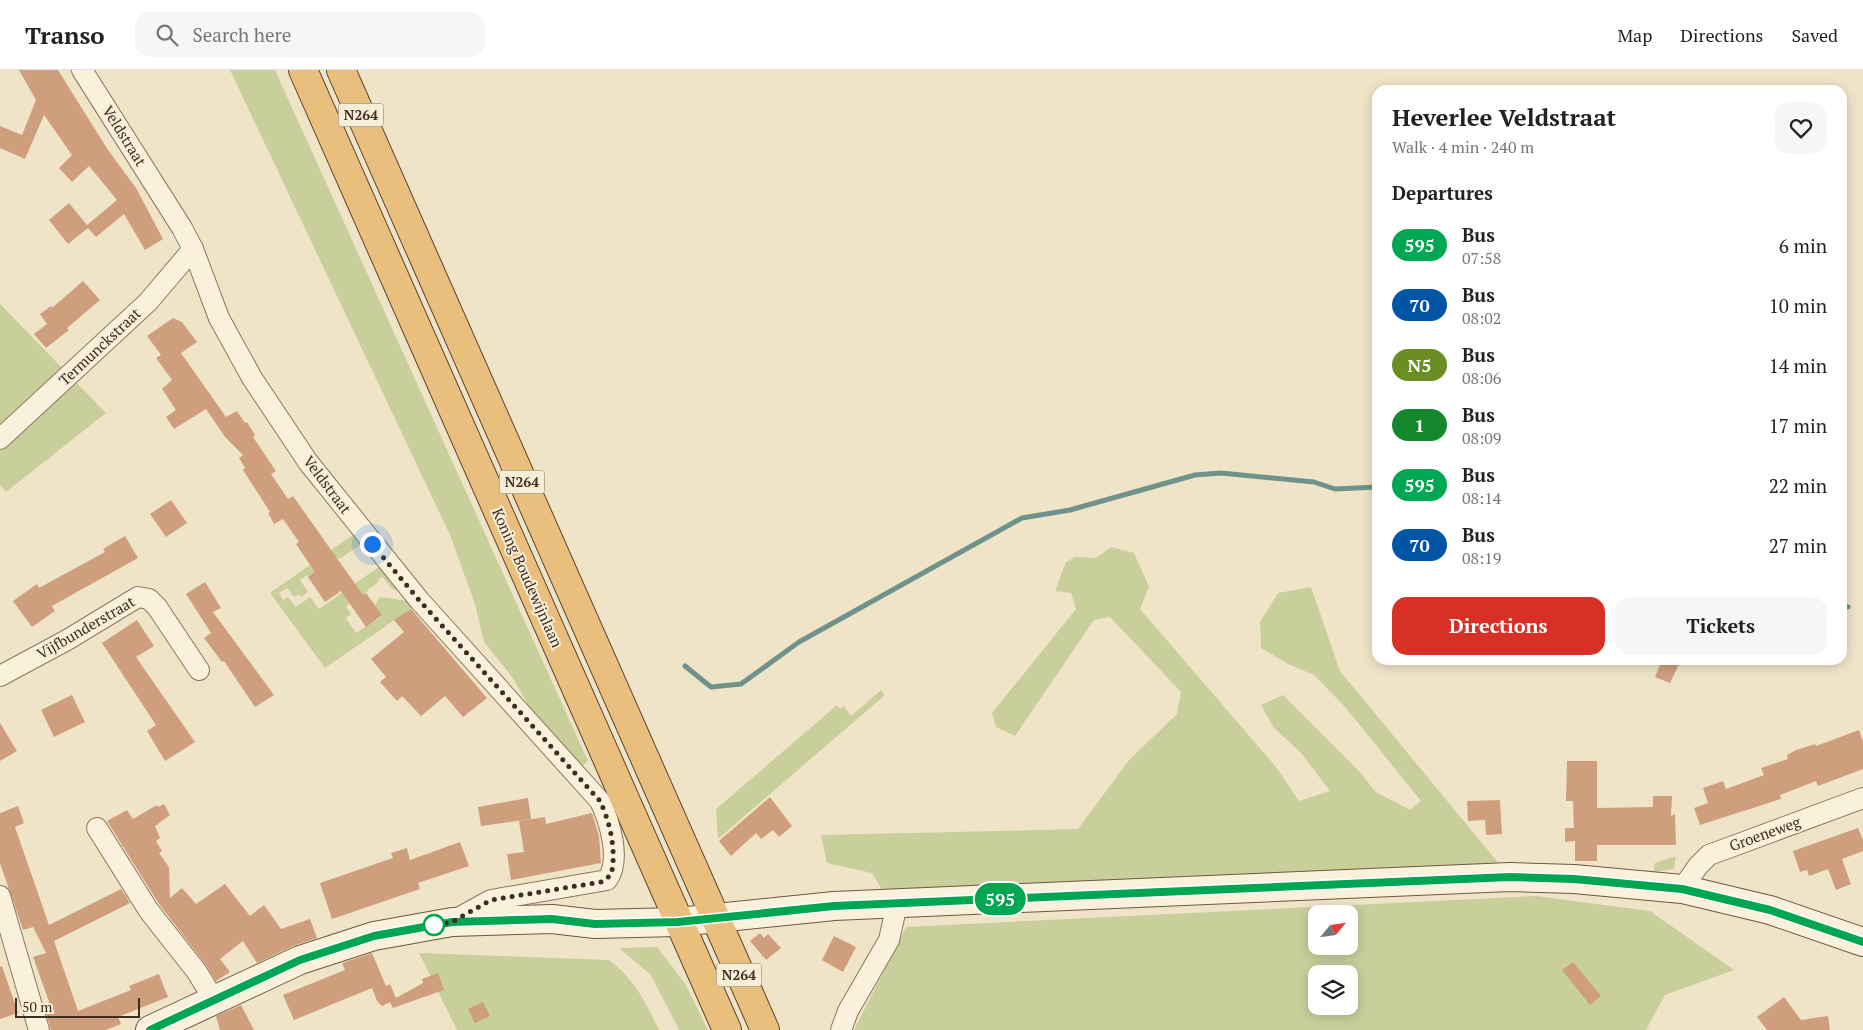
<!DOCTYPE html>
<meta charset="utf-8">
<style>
body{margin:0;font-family:"PT Serif",serif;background:#f6f6f6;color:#222;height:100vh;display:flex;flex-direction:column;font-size:19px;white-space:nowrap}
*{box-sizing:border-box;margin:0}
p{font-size:16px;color:#767676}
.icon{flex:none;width:28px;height:28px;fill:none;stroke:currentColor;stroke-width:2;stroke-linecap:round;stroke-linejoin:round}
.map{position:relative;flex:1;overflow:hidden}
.drawer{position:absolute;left:1372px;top:15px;width:475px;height:580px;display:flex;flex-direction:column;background:#fff;border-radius:15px;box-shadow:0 2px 12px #0003}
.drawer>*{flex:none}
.badge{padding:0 10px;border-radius:16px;font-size:18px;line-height:32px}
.needle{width:32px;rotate:61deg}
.buttons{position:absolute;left:1308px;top:835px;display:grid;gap:10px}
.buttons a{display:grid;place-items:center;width:50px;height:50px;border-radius:10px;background:#fff;box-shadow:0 2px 12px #0003;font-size:25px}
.scale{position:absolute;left:15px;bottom:12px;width:125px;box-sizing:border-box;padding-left:5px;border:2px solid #3d2e20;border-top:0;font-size:14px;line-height:18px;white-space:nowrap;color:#3d2e20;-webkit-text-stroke:4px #f7eed8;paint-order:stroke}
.you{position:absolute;width:25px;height:25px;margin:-12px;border:4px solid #fff;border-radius:50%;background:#1a73e8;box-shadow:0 0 0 8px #1a73e833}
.map>.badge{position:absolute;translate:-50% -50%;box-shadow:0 0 0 2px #fff}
h2{padding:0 20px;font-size:19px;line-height:45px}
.round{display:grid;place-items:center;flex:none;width:52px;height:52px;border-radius:15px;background:#f6f6f6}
.summary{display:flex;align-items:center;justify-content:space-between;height:85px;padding:0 20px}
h1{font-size:24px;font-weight:700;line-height:38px}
.button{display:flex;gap:10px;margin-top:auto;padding:10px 20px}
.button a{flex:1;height:58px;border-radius:15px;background:#d93025;color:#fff;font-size:20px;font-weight:700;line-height:58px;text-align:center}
.button a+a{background:#f6f6f6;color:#222}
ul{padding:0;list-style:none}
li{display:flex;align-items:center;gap:15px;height:60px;padding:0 20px}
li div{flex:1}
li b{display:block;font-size:19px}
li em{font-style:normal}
li .badge{min-width:55px;font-weight:700;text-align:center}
header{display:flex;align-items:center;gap:30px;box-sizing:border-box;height:70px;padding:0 25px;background:#fff;border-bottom:1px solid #e0e0e0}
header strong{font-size:24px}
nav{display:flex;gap:28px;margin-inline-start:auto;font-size:18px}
.search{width:350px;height:45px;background:#f6f6f6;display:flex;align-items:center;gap:12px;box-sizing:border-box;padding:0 18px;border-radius:15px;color:#767676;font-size:19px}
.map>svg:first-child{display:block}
.green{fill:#c9cf9b;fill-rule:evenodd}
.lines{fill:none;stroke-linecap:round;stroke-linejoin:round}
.stream{stroke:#6f938a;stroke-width:5}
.building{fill:#cf9f7d}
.minor-casing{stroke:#8d765c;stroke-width:22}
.secondary-casing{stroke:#6f573f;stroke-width:30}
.trunk-casing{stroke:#5b4430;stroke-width:30}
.minor{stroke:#faf1dc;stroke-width:20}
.secondary{stroke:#faf1dc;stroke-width:28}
.trunk{stroke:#eabe7c;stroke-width:28}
.line-casing{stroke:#fff;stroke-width:11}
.line{stroke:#00a651;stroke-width:8}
.walk{stroke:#3d2e20;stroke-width:5;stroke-dasharray:0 9}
.stop-dot{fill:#fff;stroke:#00a651;stroke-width:2.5}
.labels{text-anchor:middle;stroke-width:4;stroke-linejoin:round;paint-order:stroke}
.shield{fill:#f7eed8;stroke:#756857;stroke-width:1}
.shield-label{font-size:14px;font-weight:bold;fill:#3d2e20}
.street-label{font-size:15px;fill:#3d2e20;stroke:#f7eed8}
</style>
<header>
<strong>Transo</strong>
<div class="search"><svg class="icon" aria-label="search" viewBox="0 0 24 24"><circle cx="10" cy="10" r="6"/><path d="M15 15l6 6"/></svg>Search here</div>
<nav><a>Map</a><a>Directions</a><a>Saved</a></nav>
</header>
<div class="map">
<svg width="1863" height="960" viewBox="0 0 1863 960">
<rect width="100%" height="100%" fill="#f0e4c8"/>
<g class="green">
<path d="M230 0H275L588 691 580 698 537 651 513 608 484 572 475 534 450 465Z"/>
<path d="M0 234 106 343 6 422 0 415Z"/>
<path d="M357 462 365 472 339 489 337 487 308 507 307 505 300 510 308 522 301 527 299 524 294 527 287 518 279 523 283 530 288 527 296 537 310 527 319 539 383 494 402 522 392 519 382 506 376 514 367 520 368 521 346 536 351 544 346 548 356 563 382 546 375 535 380 527 408 531 412 538 325 598 270 523Z"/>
<path d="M1111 477 1134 483 1149 517 1140 539 1276 697 1299 731 1330 721 1301 683 1274 658 1261 635 1283 625 1357 699 1376 722 1410 740 1421 731 1346 638 1314 605 1288 594 1261 578 1260 552 1278 523 1311 517 1340 601 1510 807 882 820 872 803 827 793 821 765 1078 759 1129 690 1177 644 1181 622 1110 547 1094 550 1015 666 996 657 992 643 1076 539 1071 523 1055 521 1066 492 1075 487 1096 488Z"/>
<path d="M881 620 885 625 718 769 716 739 837 635 840 639 844 636 851 646Z"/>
<path d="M1676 786 1674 799 1653 802 1655 793Z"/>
<path d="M1536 826 1650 841 1734 900 1665 925 1646 960H854L906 857ZM1316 844H1349V876H1316ZM1316 904H1349V936H1316Z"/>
<path d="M657 877 686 915 708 960H679L651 905 619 878Z"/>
<path d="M419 883 609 890C634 908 646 933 659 960H457Z"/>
</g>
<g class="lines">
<g class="stream">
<path d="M1842 536 1848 537"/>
<path d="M685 596 711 617 741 614 799 572 1022 448 1070 440 1195 405 1221 403 1314 412 1335 419 1378 417"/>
</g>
</g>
<g class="building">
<path d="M19 0H58L108 80 136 118 163 169 145 180 124 144 96 167 88 158 68 174 49 150 69 133 87 155 117 130 89 96 72 112 59 98 72 85 44 45 25 89 0 78V56L22 65 36 30Z"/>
<path d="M83 211 100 230 67 258 69 260 46 278 34 264 47 254 40 244 51 236 52 238Z"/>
<path d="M173 248 182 252 197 272 181 283 226 347 237 341 245 353 247 352 255 365 253 367 276 401 271 404 288 429 293 426 363 525 366 523 382 545 366 557 341 521 325 532 308 507 315 502 296 474 299 472 283 449 274 454 268 443 270 442 243 400 245 398 239 388 243 385 225 367 206 339 174 359 166 347 176 340 162 319 172 310 156 288 161 285 147 266Z"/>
<path d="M171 430 187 453 166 467 150 444Z"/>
<path d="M125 466 138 488 52 536 55 541 32 557 13 531 37 514 39 518 105 482 103 479Z"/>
<path d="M205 512 221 538 213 542 274 625 255 637 224 591 222 592 204 568 211 563 186 524Z"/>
<path d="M411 539 487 628 463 647 445 626 421 646 402 626 397 631 380 612 386 607 371 589 404 562 394 550Z"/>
<path d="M137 550 154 576 136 587 195 672 165 691 147 661 156 655 102 573Z"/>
<path d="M1662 590H1681L1670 613 1655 607Z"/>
<path d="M72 625 85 652 54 667 41 640Z"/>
<path d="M0 653 17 681 0 691Z"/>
<path d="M1859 660 1863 672V699L1818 716 1816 711 1780 725 1781 729 1700 755 1694 738 1708 733 1703 718 1723 711 1726 719 1764 705 1761 698 1788 689 1787 685 1796 680 1815 674 1816 676Z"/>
<path d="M1567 691H1597V738L1653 737V726H1672L1671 746 1675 744 1676 775H1597V791H1575V771L1565 772V758H1574L1573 731H1566Z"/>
<path d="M770 727 792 756 779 767 773 760 761 769 756 763 731 786 719 771Z"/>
<path d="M528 728 531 749 481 756 478 737Z"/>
<path d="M1500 730 1502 764 1486 765 1485 750 1468 751 1467 731Z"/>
<path d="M164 734 170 745 155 756 160 768 156 771 162 781 159 783 169 797 170 828 182 818 196 834 225 814 250 846 264 835 281 859 310 849 317 868 293 876 257 893 243 871 220 889 230 902 216 911 206 895 159 834 107 751 127 740 133 749 157 735 158 737Z"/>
<path d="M18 736 24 753 15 757 49 855 121 819 130 833 54 871 78 941 131 920 129 916 159 904 168 927 118 947 121 954 106 960H51L46 943 52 940 33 887 46 883 33 857 23 860 0 793V743Z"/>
<path d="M592 743 599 766 601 793 511 810 507 784 524 782 519 751 545 747 546 754Z"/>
<path d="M1858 758 1863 770V781L1842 789 1851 814 1836 820 1828 799 1809 806 1807 800 1800 802 1793 781Z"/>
<path d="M460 772 469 796 418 813 420 819 332 849 320 813 393 788 391 783 407 778 410 790Z"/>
<path d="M760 863 764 868 768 864 781 878 766 890 750 871Z"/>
<path d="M834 866 856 877 843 902 822 890Z"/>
<path d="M372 883 386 916 390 914 396 928 423 913 422 909 438 903 444 920 393 938 390 932 382 936 377 931 372 918 294 950 283 925 345 900 342 893Z"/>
<path d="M1573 892 1601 926 1590 935 1562 900Z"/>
<path d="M2 896 18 943 0 949V897Z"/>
<path d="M1784 927 1801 950 1828 946 1830 960H1767L1757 947Z"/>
<path d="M483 932 490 946 475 953 468 939Z"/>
<path d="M241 935 254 960H220L216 946Z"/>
</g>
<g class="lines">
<defs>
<g id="minor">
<path d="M82 0 182 158 193 179 219 248 252 308 308 392 419 530 600 731C609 750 622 790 607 810L491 830 453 851"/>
<path d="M0 369 148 232 193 179"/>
<path d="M0 606 67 570 138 527 149 529 157 537 199 600"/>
<path d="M97 758 149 841 197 902 214 930"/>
<path d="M1682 819 1698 796 1709 785 1863 728"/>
<path d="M0 826 39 960"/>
<path d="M841 960 848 941 889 870 897 834"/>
</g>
<path id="secondary" d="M150 960 300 890 374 866 452 852 552 849 595 854 678 852 834 836 1510 807 1574 809 1682 819 1770 840 1863 872"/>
<g id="trunk">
<path d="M303 0 727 960"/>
<path d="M341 0 765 960"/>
</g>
</defs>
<use href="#minor" class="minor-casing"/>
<use href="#secondary" class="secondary-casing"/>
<use href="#trunk" class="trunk-casing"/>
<use href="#minor" class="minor"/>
<use href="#secondary" class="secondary"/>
<use href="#trunk" class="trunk"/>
</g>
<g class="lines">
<defs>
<path id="line" d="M150 960 300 890 374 866 452 852 552 849 595 854 678 852 834 836 1510 807 1574 809 1682 819 1770 840 1863 872"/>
</defs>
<use href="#line" class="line-casing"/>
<use href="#line" class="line"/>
<path class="walk" d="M372 474 419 530 600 731C610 752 617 782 611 805L601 812 491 830 452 852 434 855"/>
</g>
<circle class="stop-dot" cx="434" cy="855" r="10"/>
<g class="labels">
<g class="shield">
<rect x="338.5" y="33.5" width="45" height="23" rx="4"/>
<rect x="499.5" y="400.5" width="45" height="23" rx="4"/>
<rect x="716.5" y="893.5" width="45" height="23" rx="4"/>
</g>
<g class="shield-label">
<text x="361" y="50">N264</text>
<text x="522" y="417">N264</text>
<text x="739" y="910">N264</text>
</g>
<g class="street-label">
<text transform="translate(124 66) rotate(58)" y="5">Veldstraat</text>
<text transform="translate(100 277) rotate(-43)" y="5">Termunckstraat</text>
<text transform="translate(327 415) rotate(53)" y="5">Veldstraat</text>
<text transform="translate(527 508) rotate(66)" y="5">Koning Boudewijnlaan</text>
<text transform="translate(86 558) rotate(-30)" y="5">Vijfbunderstraat</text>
<text transform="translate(1765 764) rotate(-20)" y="5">Groeneweg</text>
</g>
</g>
</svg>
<div class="buttons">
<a><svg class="needle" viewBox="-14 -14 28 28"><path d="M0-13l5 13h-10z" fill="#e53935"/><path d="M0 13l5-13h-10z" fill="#767676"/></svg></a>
<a><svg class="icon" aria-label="layers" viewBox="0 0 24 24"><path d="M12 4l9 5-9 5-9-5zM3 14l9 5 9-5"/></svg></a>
</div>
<div class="scale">50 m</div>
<div class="you" style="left:372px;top:474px"></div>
<b class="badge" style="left:1000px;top:829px;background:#00a651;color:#fff">595</b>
<section class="drawer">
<div class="summary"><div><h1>Heverlee Veldstraat</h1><p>Walk · 4 min · 240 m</p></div><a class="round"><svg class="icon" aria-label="heart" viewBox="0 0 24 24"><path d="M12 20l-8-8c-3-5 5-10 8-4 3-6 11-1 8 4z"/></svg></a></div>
<h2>Departures</h2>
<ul>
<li><span class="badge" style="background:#00a651;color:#fff">595</span><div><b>Bus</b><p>07:58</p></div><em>6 min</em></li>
<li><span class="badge" style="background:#0056a4;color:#fff">70</span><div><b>Bus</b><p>08:02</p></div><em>10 min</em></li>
<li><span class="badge" style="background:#6b8e23;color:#fff">N5</span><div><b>Bus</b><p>08:06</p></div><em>14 min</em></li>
<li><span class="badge" style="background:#15882e;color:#fff">1</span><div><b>Bus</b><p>08:09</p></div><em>17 min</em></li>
<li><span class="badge" style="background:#00a651;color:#fff">595</span><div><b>Bus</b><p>08:14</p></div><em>22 min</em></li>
<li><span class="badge" style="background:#0056a4;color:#fff">70</span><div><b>Bus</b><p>08:19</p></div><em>27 min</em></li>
</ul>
<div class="button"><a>Directions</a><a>Tickets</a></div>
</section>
</div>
